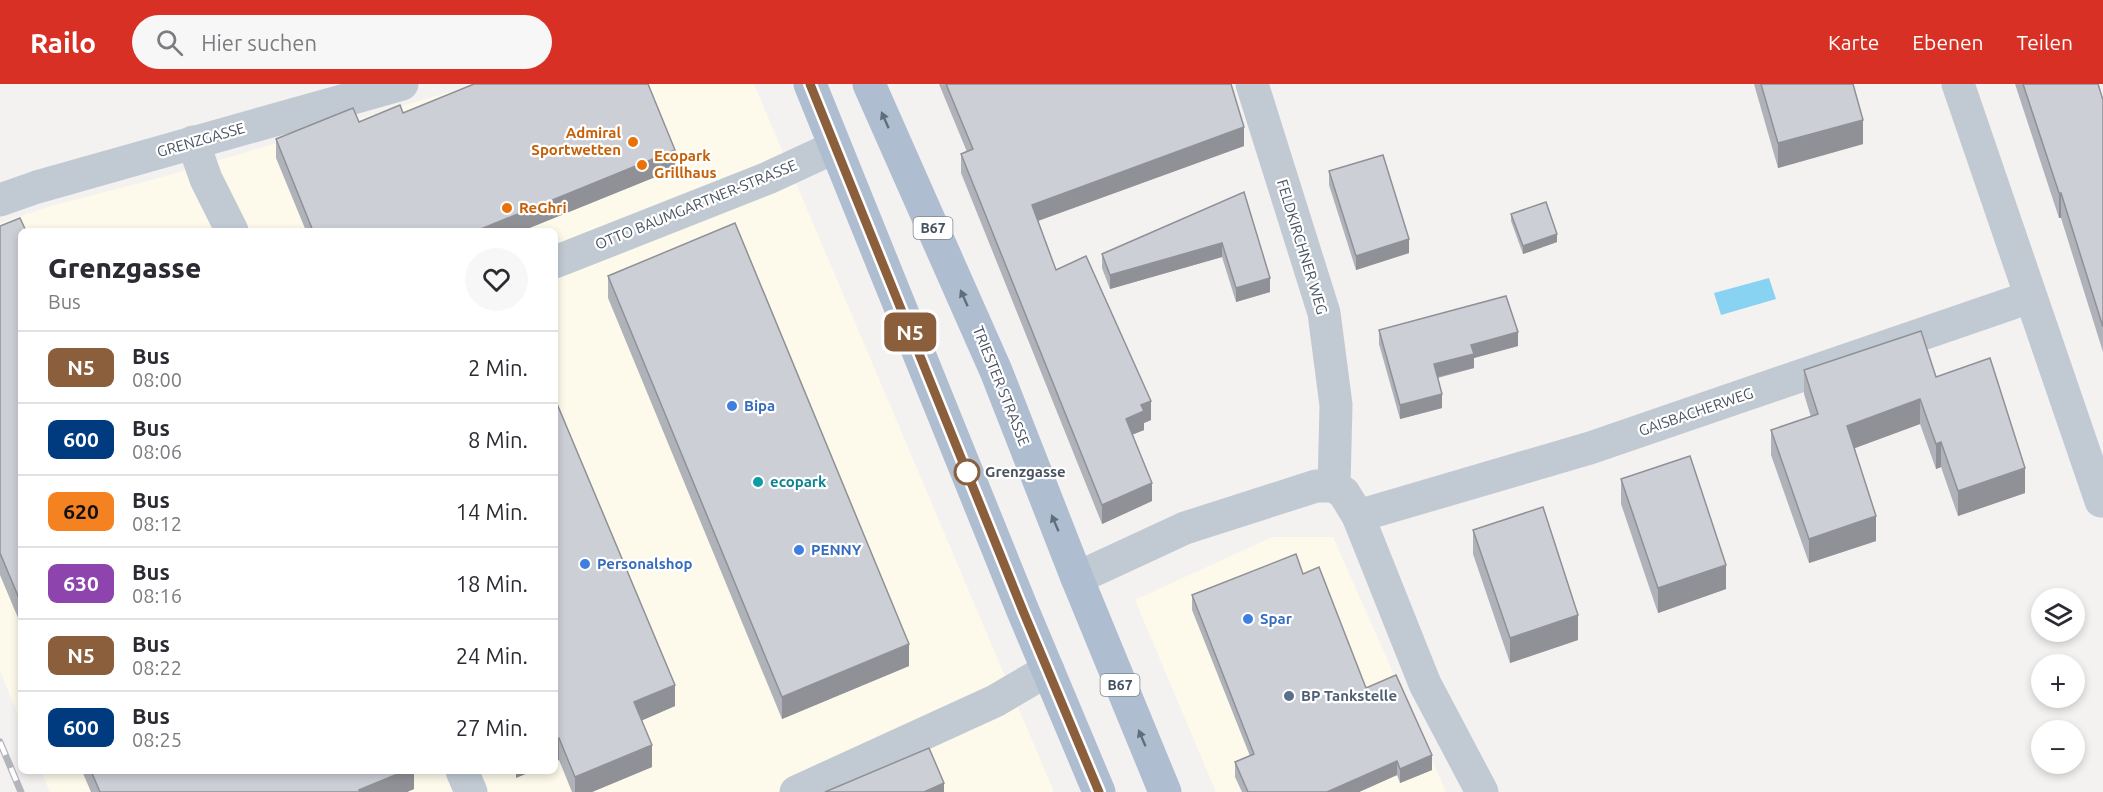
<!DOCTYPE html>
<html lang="de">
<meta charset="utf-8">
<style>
body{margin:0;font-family:Ubuntu,sans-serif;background:#f7f7f7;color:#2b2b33;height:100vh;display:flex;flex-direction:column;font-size:22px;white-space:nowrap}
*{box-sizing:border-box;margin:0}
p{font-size:20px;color:#7c7c81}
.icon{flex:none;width:33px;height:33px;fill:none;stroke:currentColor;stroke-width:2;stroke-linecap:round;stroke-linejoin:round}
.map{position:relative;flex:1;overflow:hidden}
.sheet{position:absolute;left:18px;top:144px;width:540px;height:546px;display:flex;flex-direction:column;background:#fff;border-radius:9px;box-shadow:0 3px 9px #0003}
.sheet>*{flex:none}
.badge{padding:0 12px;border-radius:9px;font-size:21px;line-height:39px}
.tools{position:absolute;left:2031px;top:504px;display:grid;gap:12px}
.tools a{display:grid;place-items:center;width:54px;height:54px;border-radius:50%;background:#fff;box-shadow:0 3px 9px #0003;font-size:30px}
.map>.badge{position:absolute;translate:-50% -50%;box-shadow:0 0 0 3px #fff}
.round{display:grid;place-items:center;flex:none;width:63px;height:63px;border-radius:32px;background:#f7f7f7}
.overview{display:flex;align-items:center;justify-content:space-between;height:102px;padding:0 30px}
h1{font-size:28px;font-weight:800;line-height:45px}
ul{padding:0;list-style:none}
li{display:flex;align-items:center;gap:18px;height:72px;padding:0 30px;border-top:2px solid #e1e1e2}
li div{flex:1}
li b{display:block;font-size:22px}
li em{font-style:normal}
li .badge{min-width:66px;font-weight:700;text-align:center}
header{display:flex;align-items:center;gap:36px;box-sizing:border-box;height:84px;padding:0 30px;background:#d93025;color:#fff}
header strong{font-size:28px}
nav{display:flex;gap:33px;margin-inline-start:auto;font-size:21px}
.search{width:420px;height:54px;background:#f7f7f7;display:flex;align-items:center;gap:15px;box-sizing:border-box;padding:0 21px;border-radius:33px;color:#7c7c81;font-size:22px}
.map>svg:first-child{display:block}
.commercial{fill:#fdfaeb}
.water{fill:#88d3f2}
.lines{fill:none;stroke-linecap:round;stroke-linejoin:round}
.minor{stroke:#c1cad3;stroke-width:33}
.major{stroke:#afbdd1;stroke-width:33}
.rail-casing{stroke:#b3b5bc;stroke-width:7}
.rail{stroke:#fff;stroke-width:4.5;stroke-dasharray:14;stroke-linecap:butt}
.wall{fill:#b0b2b9}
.shaded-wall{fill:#909196}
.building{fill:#cdcfd7;stroke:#909196;stroke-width:1.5}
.oneway{fill:#616d7c}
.line-casing{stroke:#fff;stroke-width:14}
.line{stroke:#8b5e3c;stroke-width:9}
.food-dot{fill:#e8710a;stroke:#fff;stroke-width:2}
.shop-dot{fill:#3f7fe0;stroke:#fff;stroke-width:2}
.stop-dot{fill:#fff;stroke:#8b5e3c;stroke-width:3}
.culture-dot{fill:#0f9aa8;stroke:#fff;stroke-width:2}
.service-dot{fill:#5c6f8a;stroke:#fff;stroke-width:2}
.labels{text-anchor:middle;stroke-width:4.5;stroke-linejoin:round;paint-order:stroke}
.shield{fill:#fff;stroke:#7e8690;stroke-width:1.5}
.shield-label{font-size:14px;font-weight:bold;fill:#475260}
.food-label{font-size:15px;font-weight:bold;fill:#c56008;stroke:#fff;text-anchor:start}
.street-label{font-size:15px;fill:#475260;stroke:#fff}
.shop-label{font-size:15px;font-weight:bold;fill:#366cbe;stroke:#fff;text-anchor:start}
.stop-label{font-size:15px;font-weight:bold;fill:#475260;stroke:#fff;text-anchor:start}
.culture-label{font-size:15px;font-weight:bold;fill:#0d838f;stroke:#fff;text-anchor:start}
.service-label{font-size:15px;font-weight:bold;fill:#4e5e75;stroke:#fff;text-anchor:start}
</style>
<header>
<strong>Railo</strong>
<div class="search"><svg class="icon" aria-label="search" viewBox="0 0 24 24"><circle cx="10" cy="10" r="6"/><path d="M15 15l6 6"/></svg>Hier suchen</div>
<nav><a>Karte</a><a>Ebenen</a><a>Teilen</a></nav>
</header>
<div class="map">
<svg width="2103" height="708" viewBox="0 0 2103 708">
<rect width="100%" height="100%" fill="#f4f1f1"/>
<g class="commercial">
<path d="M477 0H754L1054 708H50L41 687H555V147H21V638L0 587V139L51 122 155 95Z"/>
<path d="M1272 453H1333L1446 708H1216L1135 516Z"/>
</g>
<path class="water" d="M1769 194 1776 215 1721 231 1714 209Z"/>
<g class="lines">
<g class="minor">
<path d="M1252 0 1324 229 1336 321 1334 402 1344 409 1358 432 1425 600 1482 708"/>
<path d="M1958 0 2101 417"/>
<path d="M193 58 206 95 232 147"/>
<path d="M0 116 37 103 402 0"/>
<path d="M555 178 768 94 835 63"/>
<path d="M1358 432 1590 364 2030 213"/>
<path d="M1077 494 1185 444 1316 402H1334"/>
<path d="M462 687 471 708"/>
<path d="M796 708 995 617 1048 586"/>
</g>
<g class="major">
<path d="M810 0 1023 527 1099 708"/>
<path d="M869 0 996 287 1077 494 1165 708"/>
</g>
<defs>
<path id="rail" d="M0 658 21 708"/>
</defs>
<use href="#rail" class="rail-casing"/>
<use href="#rail" class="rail"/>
</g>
<g class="wall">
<path d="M939 0H1231L1244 62 1038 137 1056 186 1151 336 1144 339V346L1132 351 1152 417 1102 440 961 89V70L967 68Z"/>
<path d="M1754 0H1853L1863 60 1778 84Z"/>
<path d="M2015 0H2098L2103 16V268L2061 134H2059Z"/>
<path d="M403 29 675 85 522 147H306L276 74V55Z"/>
<path d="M1329 87 1409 169 1356 186 1329 101Z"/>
<path d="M1244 108 1270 208 1236 218 1222 173 1110 205 1102 184V170Z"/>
<path d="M1511 130 1557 158 1523 170 1511 137Z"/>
<path d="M0 142 21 147V541L0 491Z"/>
<path d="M608 192 909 582 782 635 608 214Z"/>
<path d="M1379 246 1518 262 1474 274V284L1438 294 1442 324 1400 335 1379 260Z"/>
<path d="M1804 286 1936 293 2025 409 1958 432 1941 383 1936 385 1920 340 1855 364 1876 457 1809 479 1771 371V346L1811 333 1804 310Z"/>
<path d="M555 315 675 622 642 636 652 683 592 708H572L559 676Z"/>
<path d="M1621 395 1726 505 1658 529 1621 420Z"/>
<path d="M1473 446 1578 556 1510 579 1473 470Z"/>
<path d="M1303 490 1366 604 1432 686 1400 699 1397 691 1359 708H1242L1235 693V678L1250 672 1192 526V511Z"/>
<path d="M82 687H414V705L407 708H91Z"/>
</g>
<g class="shaded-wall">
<path d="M1863 36V60L1778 84V59Z"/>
<path d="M1244 43V62L1032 139V121Z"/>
<path d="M675 66V85L522 147H476Z"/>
<rect x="2059" y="109" width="2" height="25"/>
<path d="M1557 150V158L1523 170V162Z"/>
<path d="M1409 155V169L1356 186V172Z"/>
<path d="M1222 159V173L1110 205V191Z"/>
<path d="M1270 194V208L1236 218V204Z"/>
<path d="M1518 248V262L1474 274V284L1434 294V280L1471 261Z"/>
<path d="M1442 310V324L1400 335V321Z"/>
<path d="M1920 315V340L1847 367V342Z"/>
<path d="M1151 317V336L1144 339V346L1126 353V335L1141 321Z"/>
<path d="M1941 358V383L1936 385V360Z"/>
<path d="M2025 384V409L1958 432V407Z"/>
<path d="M1152 399V417L1102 440V421Z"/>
<path d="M1876 432V457L1809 479V455Z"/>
<path d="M1726 481V505L1658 529V504Z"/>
<path d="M1578 531V556L1510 579V554Z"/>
<path d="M909 560V582L782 635V613Z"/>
<path d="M675 601V622L634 640V618Z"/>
<path d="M559 654V676L555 678V656Z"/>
<path d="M652 661V683L592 708H575V693Z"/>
<path d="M1432 671V686L1400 699V685Z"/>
<path d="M1397 677V691L1359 708H1327Z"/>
<path d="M405 687H414V705L407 708H359V706Z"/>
<path d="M516 687H533L516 694Z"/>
<path d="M944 699V708H924Z"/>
</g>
<g class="building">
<path d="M474 0H648L675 66 476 147H313L276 55 353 24 359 38 400 21 403 29Z"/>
<path d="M946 0H1231L1244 43 1032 121 1056 186 1086 172 1151 317 1141 321 1144 327 1126 335 1152 399 1145 402 1102 421 961 70 973 65Z"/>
<path d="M1761 0H1853L1863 36 1778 59Z"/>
<path d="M2023 0H2098L2103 16V243L2061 109H2059Z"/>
<path d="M1383 71 1409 155 1356 172 1329 87Z"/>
<path d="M1244 108 1270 194 1236 204 1222 159 1110 191 1102 170Z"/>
<path d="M1546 118 1557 150 1523 162 1511 130Z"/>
<path d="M20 134 26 147H21V519L0 469V142Z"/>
<path d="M735 139 909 560 782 613 608 192Z"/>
<path d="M1506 212 1518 248 1471 261 1474 270 1434 280 1442 310 1400 321 1379 246Z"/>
<path d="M1921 247 1936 293 1990 274 2025 384 1958 407 1941 358 1936 360 1920 315 1847 342 1876 432 1809 455 1771 346 1818 330 1804 286Z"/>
<path d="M555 315 675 601 634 618 652 661 575 693 559 654 555 656Z"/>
<path d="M1690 372 1726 481 1658 504 1621 395Z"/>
<path d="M1543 423 1578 531 1510 554 1473 446Z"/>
<path d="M1296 470 1303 490 1319 483 1366 604 1396 591 1432 671 1400 685 1397 677 1327 708H1248L1235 678 1254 670 1192 511Z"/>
<path d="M929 664 944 699 924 708H825Z"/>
<path d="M91 687H405L359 706 360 708H100Z"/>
</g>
<defs><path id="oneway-solid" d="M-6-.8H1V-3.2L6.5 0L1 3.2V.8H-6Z" transform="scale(1.5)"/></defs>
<g class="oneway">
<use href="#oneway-solid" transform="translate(885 36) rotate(-114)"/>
<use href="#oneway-solid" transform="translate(964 214) rotate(-114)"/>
<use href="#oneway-solid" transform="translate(1055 439) rotate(-113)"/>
<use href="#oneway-solid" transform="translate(1142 654) rotate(-113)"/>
</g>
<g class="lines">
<defs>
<path id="line" d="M810 0 1023 527 1099 708"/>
</defs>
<use href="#line" class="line-casing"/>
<use href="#line" class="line"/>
</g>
<g class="food-dot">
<circle cx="633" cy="58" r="6"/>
<circle cx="642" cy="81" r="6"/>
<circle cx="507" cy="124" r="6"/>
</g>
<g class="shop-dot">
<circle cx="732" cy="322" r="6"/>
<circle cx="799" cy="466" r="6"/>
<circle cx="585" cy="480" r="6"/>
<circle cx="1248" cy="535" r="6"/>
</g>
<circle class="stop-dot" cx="967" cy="388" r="12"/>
<circle class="culture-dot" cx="758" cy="398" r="6"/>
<circle class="service-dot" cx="1289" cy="612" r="6"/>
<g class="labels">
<g class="shield">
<rect x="913.5" y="133" width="39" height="22" rx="4.5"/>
<rect x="1100.5" y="590" width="39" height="22" rx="4.5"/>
</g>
<g class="shield-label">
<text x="933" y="149">B67</text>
<text x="1120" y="606">B67</text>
</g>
<g class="food-label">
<text x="621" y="54" text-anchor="end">Admiral<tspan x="621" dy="17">Sportwetten</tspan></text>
<text x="654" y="77">Ecopark<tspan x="654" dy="17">Grillhaus</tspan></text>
<text x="519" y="129">ReGhri</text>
</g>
<g class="street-label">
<text transform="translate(201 56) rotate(-16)" y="5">GRENZGASSE</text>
<text transform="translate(696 121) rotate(-22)" y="5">OTTO BAUMGARTNER-STRASSE</text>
<text transform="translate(1302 163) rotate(73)" y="5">FELDKIRCHNER WEG</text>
<text transform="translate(1001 302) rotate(68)" y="5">TRIESTER STRASSE</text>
<text transform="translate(1696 328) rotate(-19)" y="5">GAISBACHERWEG</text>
</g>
<g class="shop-label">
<text x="744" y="327">Bipa</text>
<text x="811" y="471">PENNY</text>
<text x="597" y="485">Personalshop</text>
<text x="1260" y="540">Spar</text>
</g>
<g class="stop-label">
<text x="985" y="393">Grenzgasse</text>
</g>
<g class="culture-label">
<text x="770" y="403">ecopark</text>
</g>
<g class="service-label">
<text x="1301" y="617">BP Tankstelle</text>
</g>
</g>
</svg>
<div class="tools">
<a><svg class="icon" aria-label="layers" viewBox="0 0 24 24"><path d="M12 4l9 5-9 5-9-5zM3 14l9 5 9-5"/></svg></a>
<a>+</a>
<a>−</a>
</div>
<b class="badge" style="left:910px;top:248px;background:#8b5e3c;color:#fff">N5</b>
<section class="sheet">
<div class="overview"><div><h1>Grenzgasse</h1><p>Bus</p></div><a class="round"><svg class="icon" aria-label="heart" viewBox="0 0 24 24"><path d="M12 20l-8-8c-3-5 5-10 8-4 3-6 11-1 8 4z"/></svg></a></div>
<ul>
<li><span class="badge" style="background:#8b5e3c;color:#fff">N5</span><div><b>Bus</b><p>08:00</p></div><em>2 Min.</em></li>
<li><span class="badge" style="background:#003b80;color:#fff">600</span><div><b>Bus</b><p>08:06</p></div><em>8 Min.</em></li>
<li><span class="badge" style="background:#f58220;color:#111">620</span><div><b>Bus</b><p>08:12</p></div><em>14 Min.</em></li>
<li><span class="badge" style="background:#8e44ad;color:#fff">630</span><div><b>Bus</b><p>08:16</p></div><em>18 Min.</em></li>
<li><span class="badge" style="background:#8b5e3c;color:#fff">N5</span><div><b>Bus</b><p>08:22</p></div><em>24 Min.</em></li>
<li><span class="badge" style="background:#003b80;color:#fff">600</span><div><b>Bus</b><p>08:25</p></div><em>27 Min.</em></li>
</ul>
</section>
</div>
